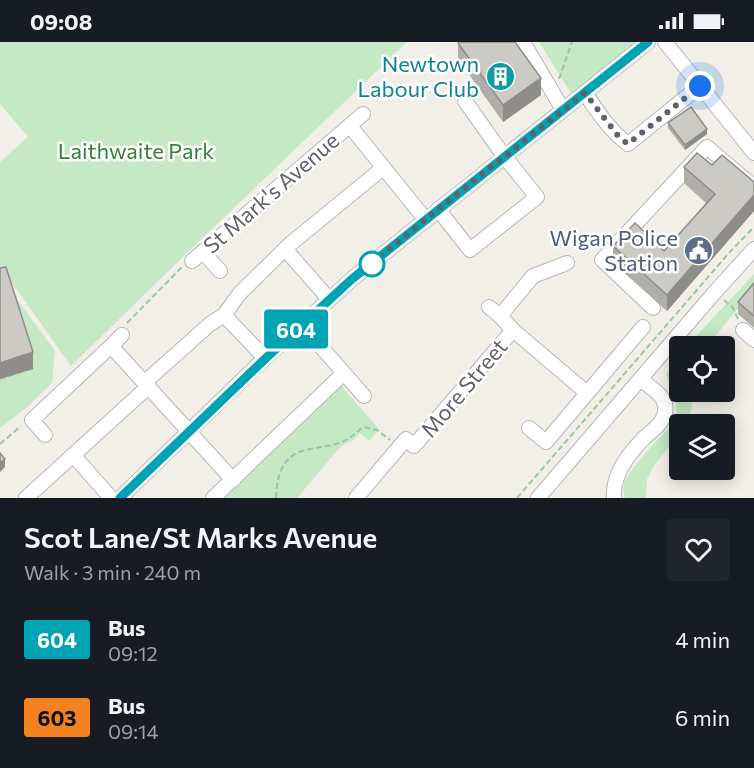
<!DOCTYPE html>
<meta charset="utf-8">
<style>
body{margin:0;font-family:Commissioner,sans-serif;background:#20242c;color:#f1f3f6;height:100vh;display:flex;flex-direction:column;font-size:22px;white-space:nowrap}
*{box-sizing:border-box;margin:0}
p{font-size:20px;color:#9ea1a6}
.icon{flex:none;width:33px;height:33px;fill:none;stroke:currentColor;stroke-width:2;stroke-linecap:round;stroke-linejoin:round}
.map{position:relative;height:456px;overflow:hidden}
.details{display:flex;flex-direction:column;background:#171b24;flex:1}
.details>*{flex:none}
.badge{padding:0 12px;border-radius:4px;font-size:21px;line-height:39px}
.fabs{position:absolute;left:669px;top:294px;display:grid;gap:12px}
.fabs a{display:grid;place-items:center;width:66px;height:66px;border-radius:6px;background:#171b24;box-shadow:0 3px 15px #0003;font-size:30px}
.you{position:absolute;width:30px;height:30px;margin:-15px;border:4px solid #fff;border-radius:50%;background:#1a73e8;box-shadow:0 0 0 9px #1a73e833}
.map>.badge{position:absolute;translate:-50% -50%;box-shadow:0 0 0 3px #fff}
.round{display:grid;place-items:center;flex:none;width:63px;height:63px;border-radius:6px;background:#20242c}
.summary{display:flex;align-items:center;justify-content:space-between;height:102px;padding:0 24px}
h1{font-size:28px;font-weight:600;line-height:45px}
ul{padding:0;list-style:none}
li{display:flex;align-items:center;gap:18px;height:78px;padding:0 24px}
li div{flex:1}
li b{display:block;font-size:22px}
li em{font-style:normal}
li .badge{min-width:66px;font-weight:700;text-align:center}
.status{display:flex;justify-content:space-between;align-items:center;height:42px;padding:0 30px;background:#171b24;direction:ltr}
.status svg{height:16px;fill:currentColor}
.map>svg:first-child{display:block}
.green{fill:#c5e8c5}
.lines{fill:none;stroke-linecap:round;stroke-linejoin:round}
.minor-casing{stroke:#b5b8bc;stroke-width:16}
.path{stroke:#9cc7a9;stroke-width:2;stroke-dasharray:6 3;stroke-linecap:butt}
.minor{stroke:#fff;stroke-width:14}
.wall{fill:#afaea9}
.shaded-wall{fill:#8f8d8a}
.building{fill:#cccac5;stroke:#8f8d8a;stroke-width:1.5}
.line-casing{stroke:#fff;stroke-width:14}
.line{stroke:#00a3b4;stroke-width:9}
.walk{stroke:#5f6368;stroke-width:6;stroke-dasharray:0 10.8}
.stop-dot{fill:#fff;stroke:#00a3b4;stroke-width:3}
.labels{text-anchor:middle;stroke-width:5;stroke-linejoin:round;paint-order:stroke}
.culture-label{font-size:22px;fill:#0d838f;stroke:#fff;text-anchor:end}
.park-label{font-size:22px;fill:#348238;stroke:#fff}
.street-label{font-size:22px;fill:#5f6368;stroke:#fff}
.service-label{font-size:22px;fill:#4e5e75;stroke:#fff;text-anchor:end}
</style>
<div class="status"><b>09:08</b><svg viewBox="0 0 49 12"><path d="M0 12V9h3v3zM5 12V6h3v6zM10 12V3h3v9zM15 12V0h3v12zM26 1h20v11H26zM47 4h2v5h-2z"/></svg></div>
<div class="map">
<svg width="754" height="456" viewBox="0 0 754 456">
<rect width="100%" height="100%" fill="#f1efe8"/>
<g class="green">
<path d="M0 0H407L187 211 71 324 0 224V120L28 95 0 62Z"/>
<path d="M539 0H637L571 51Z"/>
<path d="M754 232V249L733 272 707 304H687Z"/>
<path d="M0 234 55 309 52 341 26 366 0 386V337L33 326Z"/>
<path d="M679 313 680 350H689C695 360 691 371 687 382H680L679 392 653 425 647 437 646 456H625C623 451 623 447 624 442 628 427 662 394 673 381 681 361 672 351 666 332Z"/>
<path d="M339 341 379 387 369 399 360 391 354 398 341 404 297 456H217Z"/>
</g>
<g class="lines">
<defs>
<g id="minor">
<path d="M523 0 563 68"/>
<path d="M665 0 754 111"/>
<path d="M585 51C597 69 610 89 628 102L700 44"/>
<path d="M350 84 425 177"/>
<path d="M438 167 470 208 537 155 504 114 465 59"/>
<path d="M285 207 329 257"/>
<path d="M203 210 220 229"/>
<path d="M192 219 363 72"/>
<path d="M489 265 500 274 513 288 587 351"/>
<path d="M653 266 602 218 707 105 754 145"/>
<path d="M224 273 265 316"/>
<path d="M500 274 533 234 567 221"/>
<path d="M301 282 364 354"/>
<path d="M743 288 754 298"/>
<path d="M111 304 122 293"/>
<path d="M145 340 210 282 224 273 240 251 289 203 383 126"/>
<path d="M529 386 546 400 643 285"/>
<path d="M45 393 32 378 111 304 233 438"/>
<path d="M73 413 111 456"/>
<path d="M26 456 149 344"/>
<path d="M120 456 265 316 352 237 648 0"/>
<path d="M213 456 344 331"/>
<path d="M356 456 406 397 414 404 513 288"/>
<path d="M538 456 715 250 754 207"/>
<path d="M614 456C612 432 629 411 645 395 651 390 658 385 662 378 666 371 667 363 662 356 657 349 647 343 641 337"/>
</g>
</defs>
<use href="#minor" class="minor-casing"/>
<g class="path">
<path d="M559 37 572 0"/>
<path d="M724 258 733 266 738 277"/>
<path d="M127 281 182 225"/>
<path d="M0 337 33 326"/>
<path d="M0 402 21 384"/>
<path d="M276 456C277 434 282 413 306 408 317 405 328 405 339 401 348 398 355 392 363 385L377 388 390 398"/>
<path d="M517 456 728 212 754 185"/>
</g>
<use href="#minor" class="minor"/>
</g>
<g class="wall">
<path d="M458 1 541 53 503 80 458 17Z"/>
<path d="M668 81 707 92 685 108 668 86Z"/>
<path d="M712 123 754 140V169L667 269 613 221V204L664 209 706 161 684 141V125Z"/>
<path d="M754 241V286L738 272V260Z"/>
</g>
<g class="shaded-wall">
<path d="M541 36V53L503 80V63Z"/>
<path d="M707 87V92L685 108V103Z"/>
<path d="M754 153V169L667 269V253Z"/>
<path d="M33 310V327L0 337V321Z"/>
<path d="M5 417V425L0 430V421Z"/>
</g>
<g class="building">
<path d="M459 0H515L541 36 503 63 458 1Z"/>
<path d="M691 65 707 87 685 103 668 81Z"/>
<path d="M697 111 712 123 722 113 754 140V153L667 253 613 204 635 181 664 209 715 152 684 125Z"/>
<path d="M6 225 33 310 0 321V226Z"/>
<path d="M754 241V274L738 260Z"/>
<path d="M0 411 5 417 0 421Z"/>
</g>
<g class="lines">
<defs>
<path id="line" d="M120 456 266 316 352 237 648 0"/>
</defs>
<use href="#line" class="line-casing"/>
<use href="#line" class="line"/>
<path class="walk" d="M372 222 368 224 471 141 585 51 619 95 628 102 700 44"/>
</g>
<defs>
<symbol id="building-disc" viewBox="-11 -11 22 22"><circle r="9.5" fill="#0f9aa8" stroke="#fff"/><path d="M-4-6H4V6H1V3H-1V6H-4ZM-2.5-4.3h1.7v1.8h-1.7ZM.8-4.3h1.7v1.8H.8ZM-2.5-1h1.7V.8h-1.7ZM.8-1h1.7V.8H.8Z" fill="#fff"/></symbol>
<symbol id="civic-disc" viewBox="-11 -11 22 22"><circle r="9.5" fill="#5c6f8a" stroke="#fff"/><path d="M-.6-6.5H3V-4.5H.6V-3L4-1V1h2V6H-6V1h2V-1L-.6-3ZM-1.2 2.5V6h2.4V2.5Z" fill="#fff"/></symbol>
</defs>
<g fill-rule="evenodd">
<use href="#building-disc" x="484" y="18" width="33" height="33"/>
<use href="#civic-disc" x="682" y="192" width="33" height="33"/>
</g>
<circle class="stop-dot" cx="372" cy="222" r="12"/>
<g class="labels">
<g class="culture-label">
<text x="479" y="30">Newtown<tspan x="479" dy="25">Labour Club</tspan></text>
</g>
<g class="park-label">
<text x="136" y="117">Laithwaite Park</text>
</g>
<g class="street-label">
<text transform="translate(271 151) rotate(-41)" y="8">St Mark's Avenue</text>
<text transform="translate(464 346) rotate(-50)" y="8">More Street</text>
</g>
<g class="service-label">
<text x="678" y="204">Wigan Police<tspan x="678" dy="25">Station</tspan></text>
</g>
</g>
</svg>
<div class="fabs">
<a><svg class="icon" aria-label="locate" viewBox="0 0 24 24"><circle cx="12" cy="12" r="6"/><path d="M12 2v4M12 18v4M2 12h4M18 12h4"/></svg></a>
<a><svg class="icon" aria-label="layers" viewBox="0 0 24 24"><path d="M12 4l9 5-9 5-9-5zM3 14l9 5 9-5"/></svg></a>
</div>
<div class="you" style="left:700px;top:44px"></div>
<b class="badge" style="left:296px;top:287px;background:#00a3b4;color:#fff">604</b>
</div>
<section class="details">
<div class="summary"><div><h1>Scot Lane/St Marks Avenue</h1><p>Walk · 3 min · 240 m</p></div><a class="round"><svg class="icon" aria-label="heart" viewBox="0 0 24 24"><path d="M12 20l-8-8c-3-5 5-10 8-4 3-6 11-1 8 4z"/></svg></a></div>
<ul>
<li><span class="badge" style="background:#00a3b4;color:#fff">604</span><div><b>Bus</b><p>09:12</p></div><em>4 min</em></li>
<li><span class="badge" style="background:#f58220;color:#111">603</span><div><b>Bus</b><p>09:14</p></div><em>6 min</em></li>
</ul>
</section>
